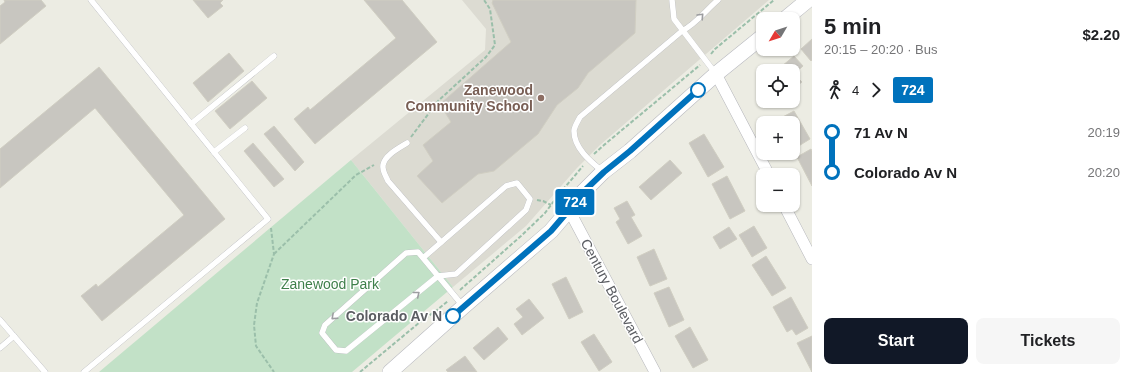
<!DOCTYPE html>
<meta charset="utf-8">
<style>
body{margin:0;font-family:Arial,sans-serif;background:#f6f6f6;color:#202124;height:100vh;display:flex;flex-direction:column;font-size:15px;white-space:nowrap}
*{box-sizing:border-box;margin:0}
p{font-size:13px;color:#757577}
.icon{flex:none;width:22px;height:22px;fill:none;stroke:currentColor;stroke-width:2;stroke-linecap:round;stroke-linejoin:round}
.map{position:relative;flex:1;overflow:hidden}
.drawer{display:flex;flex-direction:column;background:#fff;width:320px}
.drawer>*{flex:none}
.badge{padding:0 8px;border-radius:3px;font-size:14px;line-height:26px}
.needle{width:26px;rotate:231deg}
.controls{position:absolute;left:756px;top:12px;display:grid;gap:8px}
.controls a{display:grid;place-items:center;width:44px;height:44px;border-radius:8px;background:#fff;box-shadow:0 1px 3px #0004;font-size:20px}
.map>.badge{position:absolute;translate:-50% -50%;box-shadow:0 0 0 2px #fff}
.legs{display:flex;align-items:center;gap:6px;height:44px;padding:0 12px;font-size:13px}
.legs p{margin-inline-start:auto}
.head{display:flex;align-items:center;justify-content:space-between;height:68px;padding:0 12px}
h1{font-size:22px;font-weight:700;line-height:30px}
.primary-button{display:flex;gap:8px;margin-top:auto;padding:8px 12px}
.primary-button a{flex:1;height:46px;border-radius:8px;background:#111827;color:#fff;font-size:16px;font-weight:700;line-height:46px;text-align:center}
.primary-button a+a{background:#f6f6f6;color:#202124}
ul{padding:0 12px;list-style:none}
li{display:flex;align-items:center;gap:14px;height:40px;font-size:15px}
li i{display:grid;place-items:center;width:6px;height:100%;margin:0 5px;background:currentColor}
li i::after{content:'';width:10px;height:10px;margin:-5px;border:3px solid;border-radius:50%;background:#fff}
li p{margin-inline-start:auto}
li:first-child i{background:linear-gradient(#0000 50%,currentColor 0)}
li:last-child i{background:linear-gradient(currentColor 50%,#0000 0)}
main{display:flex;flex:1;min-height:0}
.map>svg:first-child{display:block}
.education{fill:#dcdbd2}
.green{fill:#c2e1c7}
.building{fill:#c8c6c0;stroke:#d0cec2}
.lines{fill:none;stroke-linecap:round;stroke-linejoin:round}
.lane-casing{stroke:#b6b7bc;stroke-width:6}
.street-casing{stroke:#b6b7bc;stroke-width:12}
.secondary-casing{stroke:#b9bac0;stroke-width:16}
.path{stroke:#9bbfaa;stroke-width:2;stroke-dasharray:4 2;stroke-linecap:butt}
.lane{stroke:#fff;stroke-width:5.5}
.street{stroke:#fff;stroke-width:11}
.secondary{stroke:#fff;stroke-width:15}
.oneway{stroke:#9d9ea1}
.line-1-casing{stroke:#fff;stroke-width:9}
.line-1{stroke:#0072bc;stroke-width:6}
.stop-1-dot{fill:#fff;stroke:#0072bc;stroke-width:2}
.education-dot{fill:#8d6e63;stroke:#fff;stroke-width:1.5}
.labels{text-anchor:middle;stroke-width:3;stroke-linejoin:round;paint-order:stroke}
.education-label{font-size:14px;font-weight:bold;fill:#785e54;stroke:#fff;text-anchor:end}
.park-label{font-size:14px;fill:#3e7f4a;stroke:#fff}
.street-label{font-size:14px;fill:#5b5d62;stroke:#fff}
.stop-label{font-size:14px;font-weight:bold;fill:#5b5d62;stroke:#fff;text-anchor:end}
</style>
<main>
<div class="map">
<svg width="812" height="372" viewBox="0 0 812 372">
<rect width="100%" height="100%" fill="#ecece3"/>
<path class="education" d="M462 0H769L600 145 577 168 526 226 453 287 351 160 485 50 486 29Z"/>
<path class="green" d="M351 160 453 287 352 372H99Z"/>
<g class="building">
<path d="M4 0H41L46 6 0 44V6L5 2Z"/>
<path d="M193 0H223L220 3 223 6 208 18Z"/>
<path d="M364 0H402L437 42 315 144 294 119 308 107 310 110 396 38Z"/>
<path d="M493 0H636L635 33 588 73 578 88 557 105 538 134 494 171 478 174 442 203 417 176 433 161 423 145 451 122 440 104 511 42 492 3Z"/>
<path d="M812 39V60L811 61 801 49Z"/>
<path d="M229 53 244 71 208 102 193 83Z"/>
<path d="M794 56 803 66 794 74 802 82 795 87 793 85V71H776Z"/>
<path d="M99 67 225 219 102 321 81 296 96 284 98 287 184 215 95 108 0 188V149Z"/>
<path d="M252 81 267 98 230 129 215 111Z"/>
<path d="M794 111 810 139 797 147 793 140V123H779L777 120Z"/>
<path d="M274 126 304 162 295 171 264 134Z"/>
<path d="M704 134 724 167 708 177 689 143Z"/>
<path d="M253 143 284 179 274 187 244 151Z"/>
<path d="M811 149 812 151V186L797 157Z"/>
<path d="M670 160 682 173 651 200 639 187Z"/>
<path d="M727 176 745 211 730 219 712 184Z"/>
<path d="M627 201 635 215 631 217 642 236 628 244 616 222 620 219 614 208Z"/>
<path d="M754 226 767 248 752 257 739 235Z"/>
<path d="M729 227 737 239 720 249 713 237Z"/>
<path d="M654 249 667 279 650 286 637 257Z"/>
<path d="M766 256 786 288 772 296 752 265Z"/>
<path d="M566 277 583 312 569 319 552 284Z"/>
<path d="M669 287 684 320 669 327 654 293Z"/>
<path d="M791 297 808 328 796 335 792 329 787 332 773 307Z"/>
<path d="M529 299 544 318 522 335 514 324 523 317 516 309Z"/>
<path d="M498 327 508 339 484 360 473 348Z"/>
<path d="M690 327 708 360 693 368 675 336Z"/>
<path d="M594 334 612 362 599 371 581 342Z"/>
<path d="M812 336V372L797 343Z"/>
<path d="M465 356 477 372H448L446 370Z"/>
</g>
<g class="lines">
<defs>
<g id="lane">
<path d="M672 0 674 19 716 74"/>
<path d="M191 124 274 56"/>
<path d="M407 143C399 148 385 155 383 165 382 171 386 176 388 181L441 242"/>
<path d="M214 152 245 128"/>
<path d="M602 171C590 161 574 148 574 131 574 127 578 121 580 117L682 31C697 23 705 11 718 0"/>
<path d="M423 258 506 186 517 183 530 199 526 210 456 274 438 276 346 351 336 350 322 333 325 325 406 253 418 252C433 270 448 288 463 306"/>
<path d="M0 320 45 372"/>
<path d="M0 348 14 336"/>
<path d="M84 372 268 219 91 0"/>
</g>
<g id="street">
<path d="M716 74 769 175"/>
<path d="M784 205 812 259"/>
<path d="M569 210 655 372"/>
</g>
<g id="secondary">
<path d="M785 19 808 0"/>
<path d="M390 372 463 307 551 231 569 210 580 195 603 172 630 151 716 74 763 36"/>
</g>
</defs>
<use href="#lane" class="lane-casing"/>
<use href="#street" class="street-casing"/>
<use href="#secondary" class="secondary-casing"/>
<g class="path">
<path d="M711 54 715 49 774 0"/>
<path d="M411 137 438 101 486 57 495 45 490 9 484 0"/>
<path d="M594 154 604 145 700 65"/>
<path d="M537 200 543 201 551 205"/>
<path d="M271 228 274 254 257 303 254 325 256 346 274 372"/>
<path d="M274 254 356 175 374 165"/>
<path d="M460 290 521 236 545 213 560 193 583 166"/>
<path d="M360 372 420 322 437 310 448 301"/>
</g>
<use href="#lane" class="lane"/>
<use href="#street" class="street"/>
<use href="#secondary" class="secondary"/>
</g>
<defs><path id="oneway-chevron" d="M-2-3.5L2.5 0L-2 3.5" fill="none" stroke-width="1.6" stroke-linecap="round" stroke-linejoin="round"/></defs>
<g class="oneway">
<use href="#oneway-chevron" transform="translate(701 16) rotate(-47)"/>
<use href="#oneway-chevron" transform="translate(417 294) rotate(-39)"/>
<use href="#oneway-chevron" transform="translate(334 317) rotate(138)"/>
</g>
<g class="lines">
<defs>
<path id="line-1" d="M453 316 551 231 569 210 580 195 604 172 630 151 698 90"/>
</defs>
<use href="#line-1" class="line-1-casing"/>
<use href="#line-1" class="line-1"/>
</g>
<g class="stop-1-dot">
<circle cx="698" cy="90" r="7"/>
<circle cx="453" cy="316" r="7"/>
</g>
<circle class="education-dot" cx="541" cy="98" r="4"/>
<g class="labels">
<g class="education-label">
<text x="533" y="95">Zanewood<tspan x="533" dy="16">Community School</tspan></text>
</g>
<g class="park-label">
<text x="330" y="289">Zanewood Park</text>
</g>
<g class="street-label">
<text transform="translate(612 291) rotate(62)" y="5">Century Boulevard</text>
</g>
<g class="stop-label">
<text x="442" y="321">Colorado Av N</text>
</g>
</g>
</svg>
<div class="controls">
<a><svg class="needle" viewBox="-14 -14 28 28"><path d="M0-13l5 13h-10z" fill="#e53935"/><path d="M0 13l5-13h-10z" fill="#757577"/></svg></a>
<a><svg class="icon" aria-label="locate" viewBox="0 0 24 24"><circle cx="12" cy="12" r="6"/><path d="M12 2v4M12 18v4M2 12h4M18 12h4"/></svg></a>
<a>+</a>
<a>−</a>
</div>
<b class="badge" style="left:575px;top:202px;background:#0072bc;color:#fff">724</b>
</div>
<section class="drawer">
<div class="head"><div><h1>5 min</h1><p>20:15 – 20:20 · Bus</p></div><b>$2.20</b></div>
<div class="legs"><svg class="icon" aria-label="walk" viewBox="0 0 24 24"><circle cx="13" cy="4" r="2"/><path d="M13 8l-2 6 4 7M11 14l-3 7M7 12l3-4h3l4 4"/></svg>4<svg class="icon" aria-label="forward" viewBox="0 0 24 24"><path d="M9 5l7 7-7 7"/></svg><b class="badge" style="background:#0072bc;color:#fff">724</b></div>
<ul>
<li><i style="color:#0072bc"></i><b>71 Av N</b><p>20:19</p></li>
<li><i style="color:#0072bc"></i><b>Colorado Av N</b><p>20:20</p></li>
</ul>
<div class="primary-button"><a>Start</a><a>Tickets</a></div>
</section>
</main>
